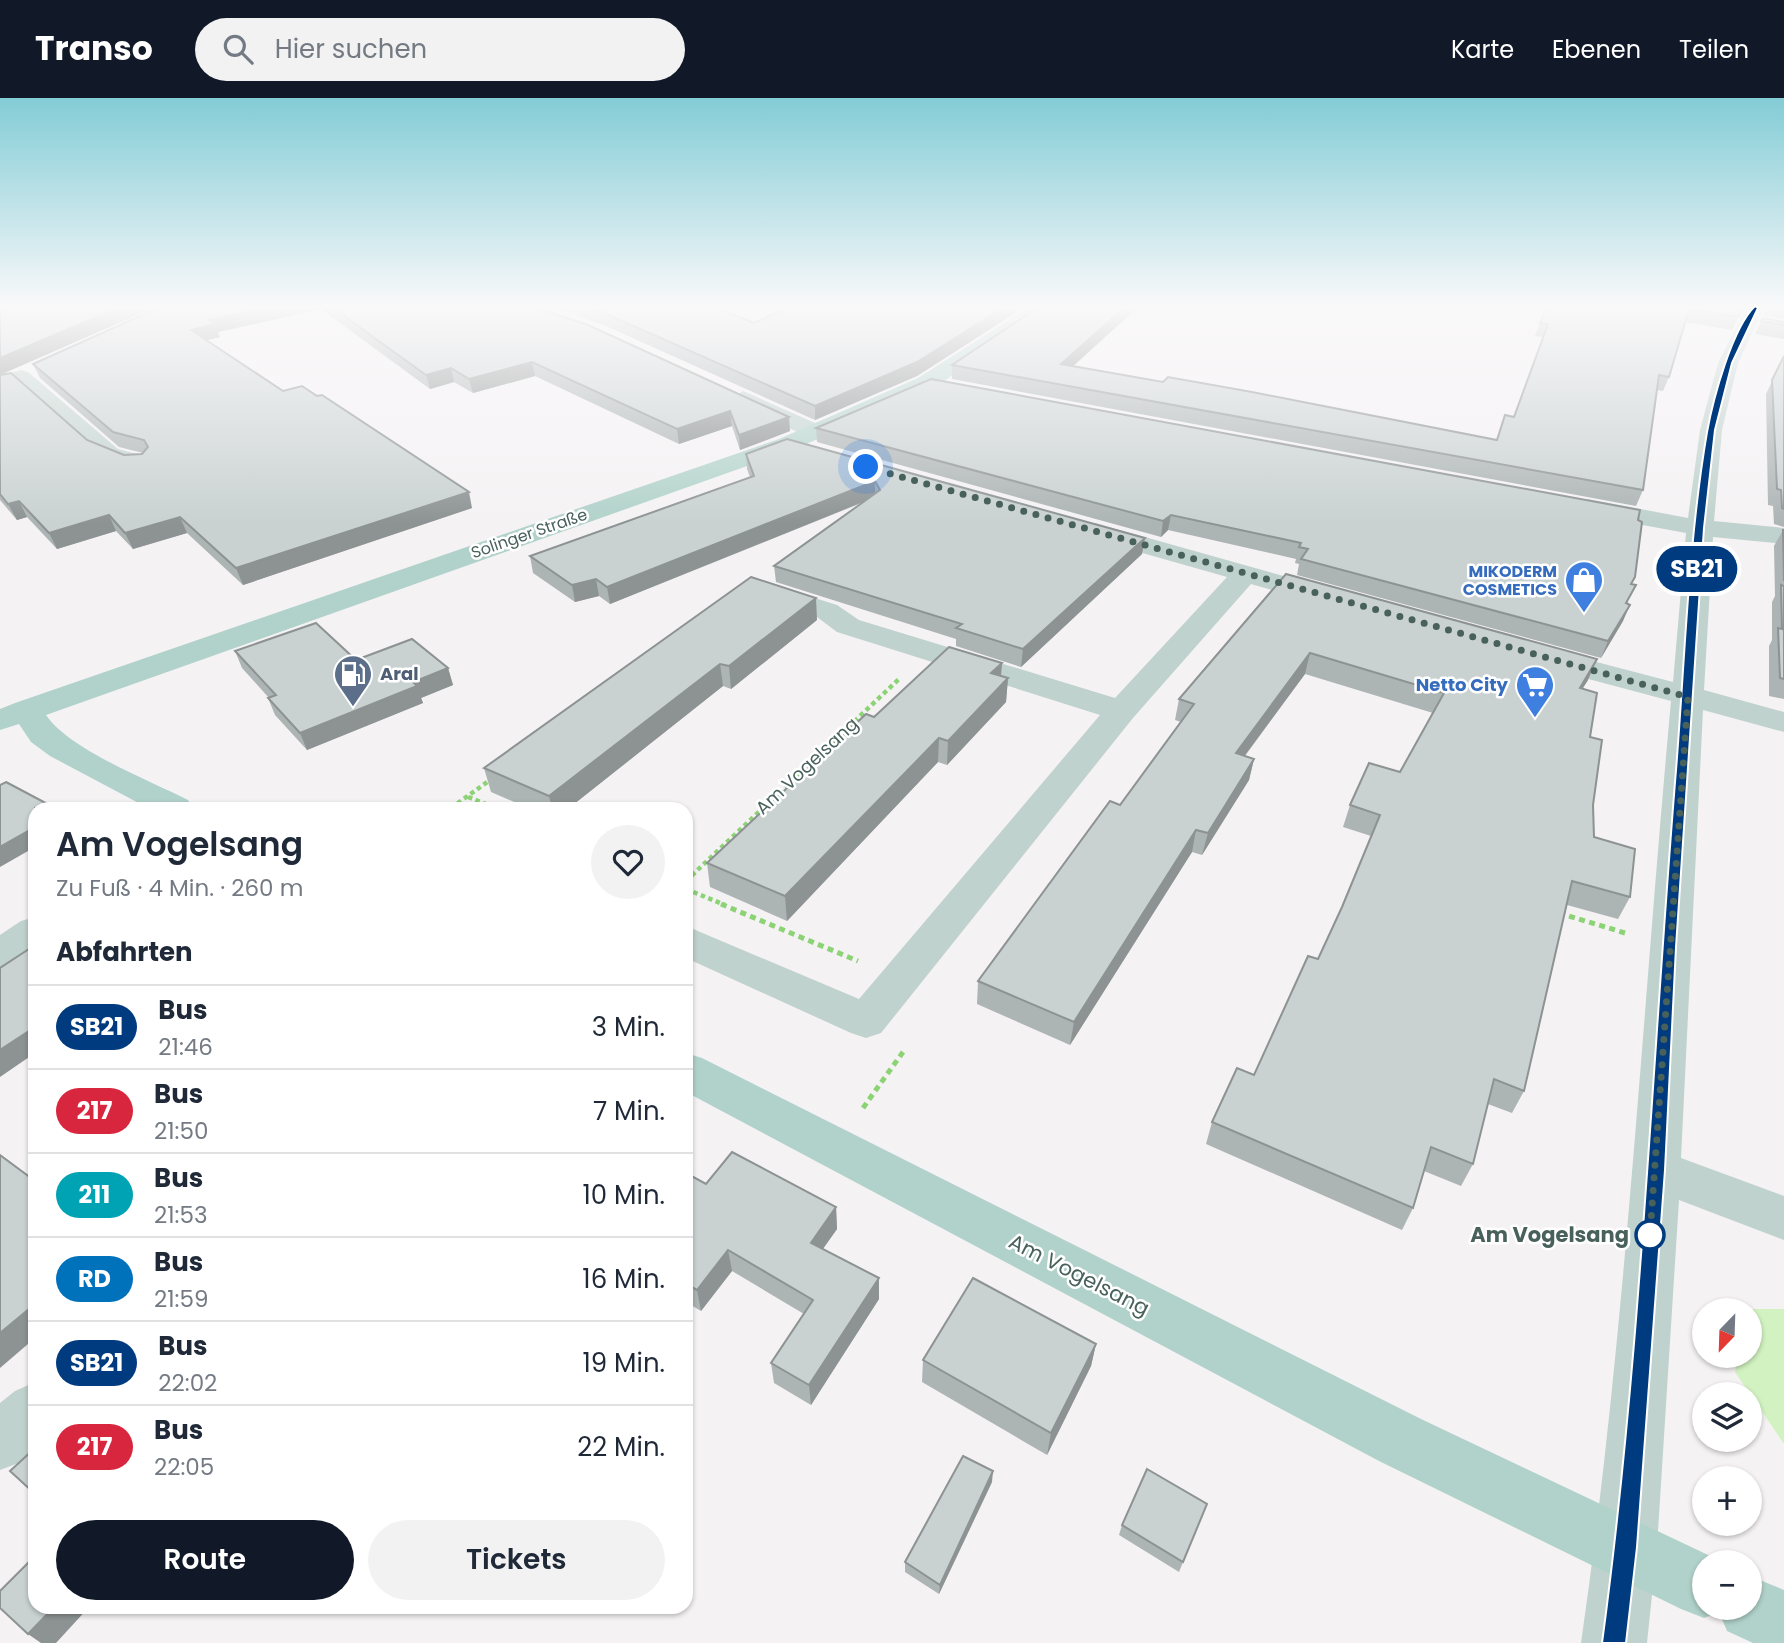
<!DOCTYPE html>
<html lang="de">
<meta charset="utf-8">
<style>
body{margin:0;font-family:Poppins,sans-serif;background:#f2f2f3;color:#1f2937;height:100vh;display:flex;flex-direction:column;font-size:26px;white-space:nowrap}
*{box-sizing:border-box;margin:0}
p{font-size:23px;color:#747a83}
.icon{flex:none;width:38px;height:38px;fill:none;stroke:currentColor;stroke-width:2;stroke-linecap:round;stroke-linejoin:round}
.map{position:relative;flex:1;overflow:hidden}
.details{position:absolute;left:28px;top:704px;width:665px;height:812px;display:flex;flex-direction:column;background:#fff;border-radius:21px;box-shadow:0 2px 5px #0004}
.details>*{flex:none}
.badge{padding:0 14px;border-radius:23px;font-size:24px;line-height:46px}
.needle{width:46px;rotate:203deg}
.fabs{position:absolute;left:1692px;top:1200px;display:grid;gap:14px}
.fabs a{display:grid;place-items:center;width:70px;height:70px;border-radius:50%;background:#fff;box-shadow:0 2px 5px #0004;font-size:35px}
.you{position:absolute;width:35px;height:35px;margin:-18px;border:5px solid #fff;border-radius:50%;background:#1a73e8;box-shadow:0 0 0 10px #1a73e833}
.map>.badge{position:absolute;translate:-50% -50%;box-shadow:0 0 0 4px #fff}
h2{padding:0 28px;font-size:26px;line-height:63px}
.round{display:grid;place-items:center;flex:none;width:74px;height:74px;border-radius:37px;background:#f2f2f3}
.head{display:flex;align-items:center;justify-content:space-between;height:119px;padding:0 28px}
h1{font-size:33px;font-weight:600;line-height:52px}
.cta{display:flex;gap:14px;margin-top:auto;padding:14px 28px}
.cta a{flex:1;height:80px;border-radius:42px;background:#111827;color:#fff;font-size:28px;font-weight:600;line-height:80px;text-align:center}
.cta a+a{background:#f2f2f3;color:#1f2937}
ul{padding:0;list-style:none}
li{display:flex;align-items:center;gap:21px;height:84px;padding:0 28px;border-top:2px solid #e0e1e3}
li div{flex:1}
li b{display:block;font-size:26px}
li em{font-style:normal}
li .badge{min-width:77px;font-weight:700;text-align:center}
header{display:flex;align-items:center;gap:42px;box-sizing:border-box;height:98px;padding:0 35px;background:#111827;color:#fff}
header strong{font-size:33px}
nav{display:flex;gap:38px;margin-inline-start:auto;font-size:24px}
.search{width:490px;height:63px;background:#f2f2f3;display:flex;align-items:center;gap:18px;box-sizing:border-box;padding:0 24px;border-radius:38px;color:#747a83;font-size:26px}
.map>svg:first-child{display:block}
.green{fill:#d2f2c1}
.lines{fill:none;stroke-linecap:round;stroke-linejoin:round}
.path-far1{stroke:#8cd376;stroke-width:4.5;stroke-dasharray:4.5 3.5;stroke-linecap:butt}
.path{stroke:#8cd376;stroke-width:5;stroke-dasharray:6 4.5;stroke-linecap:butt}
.minor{fill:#c0d2cd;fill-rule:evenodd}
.major{fill:#b1d2ca;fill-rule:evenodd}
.wall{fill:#adb4b4}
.shaded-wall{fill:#8d9292}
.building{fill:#c9d1d1;stroke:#8d9292;stroke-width:2}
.line{fill:#003b80;stroke:#fff;stroke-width:2}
.walk{stroke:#49615b;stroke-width:7;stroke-dasharray:0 12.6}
.stop-dot{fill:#fff;stroke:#003b80;stroke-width:3.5}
.labels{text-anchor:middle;stroke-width:5;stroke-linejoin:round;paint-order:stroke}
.far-street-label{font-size:16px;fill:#49615b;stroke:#fff}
.far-shop-label{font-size:16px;font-weight:bold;fill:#366cbe;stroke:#fff;text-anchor:end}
.service-label{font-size:18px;font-weight:bold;fill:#4e5e75;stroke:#fff;text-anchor:start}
.shop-label{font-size:18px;font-weight:bold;fill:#366cbe;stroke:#fff;text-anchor:end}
.street-label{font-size:18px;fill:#49615b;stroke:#fff}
.near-stop-label{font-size:21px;font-weight:bold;fill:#49615b;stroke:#fff;text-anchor:end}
.near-street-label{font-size:21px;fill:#49615b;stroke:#fff}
</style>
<header>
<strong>Transo</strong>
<div class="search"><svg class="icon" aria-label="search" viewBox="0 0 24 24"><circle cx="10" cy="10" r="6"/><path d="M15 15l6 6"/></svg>Hier suchen</div>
<nav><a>Karte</a><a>Ebenen</a><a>Teilen</a></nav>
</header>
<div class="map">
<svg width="1784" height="1545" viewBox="0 0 1784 1545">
<rect width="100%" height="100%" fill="#f5f2f4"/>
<path class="green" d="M1750 1211H1784V1346L1735 1274 1738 1258H1750Z"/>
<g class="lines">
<g class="path-far1">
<path d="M468 699 496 710"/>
<path d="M451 710 490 682"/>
<path d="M686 783 899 581"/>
<path d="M686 791 725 807"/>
</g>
<g class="path">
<path d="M721 806 858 863"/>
<path d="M1559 815 1625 835"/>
<path d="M863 1010 903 954"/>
</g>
<g class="minor">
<path d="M1746 210H1764L1738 265 1722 332 1714 423 1784 430V446L1713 439 1704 592 1784 614V634L1703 612 1681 1060 1784 1098V1142L1679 1102 1657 1449 1647 1545H1581C1626 1233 1642 917 1671 603L1532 566 1528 559 1532 552 1543 550 1673 584 1686 435 1588 417 1579 414 1575 409 1579 404 1588 401 1688 420 1700 332 1718 265Z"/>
<path d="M21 272 28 274 118 351 148 359 152 364 148 369C104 380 48 313 18 286L0 291V278Z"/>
<path d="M743 293 824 329 827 334 824 339H808L735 305 732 300Z"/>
<path d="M1095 425 1340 494 1344 500 1340 506 1330 509 1251 486 1133 620 881 935 866 940 851 935 686 860V828L859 901 1100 617 837 534 817 519 757 500 753 494 757 488 767 485 837 507 859 522 1115 600 1227 479 1086 439 1082 433 1086 427Z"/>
<path d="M35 819V854L15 869 0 873V837L21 823Z"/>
<path d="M35 1284V1351L21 1364 0 1372V1305L15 1293Z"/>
</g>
<g class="major">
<path d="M1028 210H1050L934 290 795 351 46 617C70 652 149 682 188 702L193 710H148L50 658 31 644 19 626 0 632V611L15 605 779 341 918 280Z"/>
<path d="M686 955 702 960 1421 1321 1725 1465H1704V1510H1750V1478L1784 1492V1545H1753L1727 1533 1719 1514 1704 1520 1681 1511 1379 1363 686 994Z"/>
</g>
</g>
<g class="wall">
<path d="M158 210H537L790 333 740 352 732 328 679 346 535 278 473 295 454 284 430 291 321 211 218 234 220 239 207 242 283 293 472 410 243 487 187 435 133 451 116 433 57 451 27 419 17 422 0 402V277L87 342 124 357 142 356 143 355 119 349 40 280 33 266Z"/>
<path d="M555 210H717L754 225 787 210H1023L917 278 815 322 606 228Z"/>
<path d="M1037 210H1137L1073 268 1497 342 1514 319 1543 239 1535 238 1546 210H1743L1732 232 1685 224 1669 279 1663 293 1657 292 1643 392 1636 408 952 281V267Z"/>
<path d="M1766 210H1784V221L1764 217Z"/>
<path d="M1763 220 1784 224V241L1755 236Z"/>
<path d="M1784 258V429L1774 426 1773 408 1768 407 1766 296Z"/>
<path d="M816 330 1632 486 1623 523 1601 560 1297 477 1299 466 1295 465 1296 461 1168 432 1161 439 817 344Z"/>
<path d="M787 341 1142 456 1021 569 956 548V541L776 484 774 468 864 404 610 506 599 498 575 504 533 475 530 458 750 379 747 371 746 356Z"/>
<path d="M1783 432H1784V601L1769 598V548L1772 542V504L1775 498 1774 448Z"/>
<path d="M1286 476 1588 582 1582 591 1590 639 1594 739 1630 799 1618 821 1567 807 1524 993 1512 1015 1488 1006 1473 1066 1461 1088 1424 1073 1413 1110 1402 1132 1206 1046 1212 1024 1254 977 1318 861 1342 809 1371 738 1343 729 1350 707 1400 674 1433 615 1305 576 1245 658 1254 661 1249 682 1202 757 1192 754 1070 947 977 906 978 883 1120 707 1181 624 1175 622 1179 601Z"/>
<path d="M817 522 731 591 723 588 569 710H528L491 694 484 670Z"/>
<path d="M235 553 448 570 453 587 421 600 423 605 307 652 275 617 268 600H269L242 570Z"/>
<path d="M1002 565 1001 578 1008 580 1006 604 947 667 938 664 787 823 710 789 707 765 874 619Z"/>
<path d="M686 1075 706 1086 836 1109 837 1131 823 1151 879 1180V1201L811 1307 774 1285 771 1265 804 1216 732 1173 701 1213 686 1204Z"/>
<path d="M1096 1246 1091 1268 1047 1357 922 1284 923 1262Z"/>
<path d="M992 1384 939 1496 905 1474V1464Z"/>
<path d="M1122 1427 1183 1464 1179 1474 1119 1437Z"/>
</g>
<g class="shaded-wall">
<path d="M118 210H153L0 277V260Z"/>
<path d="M263 210H321V211L218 234 220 239 196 245 191 232 209 222Z"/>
<path d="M1003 210H1023L917 278 815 322V308Z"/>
<path d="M1124 210H1137L1060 280 1061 266Z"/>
<path d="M532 264 535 278 473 295 469 281Z"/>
<path d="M451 270 454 284 430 291 426 277Z"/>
<path d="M730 313 732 328 679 346 677 331Z"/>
<path d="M789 319 790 333 740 352 739 337Z"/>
<path d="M875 383V399L610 506 607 489Z"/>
<path d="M469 394 472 410 243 487 236 470Z"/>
<path d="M19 403 27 419 17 422 8 406Z"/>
<path d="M109 417 116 433 57 451 49 435Z"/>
<path d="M1171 417 1168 432 1161 439 1163 423Z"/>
<path d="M180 419 187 435 133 451 125 435Z"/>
<path d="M1145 440 1142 456 1021 569 1023 551Z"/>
<path d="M596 481 599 498 575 504 572 487Z"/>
<path d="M816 500 817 522 731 591 729 568Z"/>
<path d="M1630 507 1623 523 1601 560 1608 543Z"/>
<path d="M1310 555 1305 576 1231 676 1236 655Z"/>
<path d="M1597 561 1588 582 1570 611 1580 590Z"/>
<path d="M1002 565 1000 588 991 575Z"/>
<path d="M720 566 723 588 569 710H552L549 698Z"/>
<path d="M448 570 453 587 421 600 423 605 307 652 300 635 413 584Z"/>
<path d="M1008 580 1006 604 947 667 948 643Z"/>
<path d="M939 640 938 664 787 823 785 798Z"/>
<path d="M1254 661 1249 682 1202 757 1208 735Z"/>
<path d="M35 729V749L0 769V749Z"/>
<path d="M1196 732 1192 754 1070 947 1074 924Z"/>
<path d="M35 929V955L0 979V952Z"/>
<path d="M836 1109 837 1131 812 1166 811 1145Z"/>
<path d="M728 1152 732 1173 701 1213 697 1192Z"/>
<path d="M879 1180V1201L811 1307 809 1287Z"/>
<path d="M35 1206V1240L0 1270V1235Z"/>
<path d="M1096 1246 1091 1268 1047 1357 1051 1335Z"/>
<path d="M993 1373 992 1384 939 1496 940 1487Z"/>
<path d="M55 1508H90L56 1545H41L28 1536Z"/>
</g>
<g class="building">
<path d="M0 210H118L0 260Z"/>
<path d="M158 210H263L209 222 215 226 191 232 283 293 302 288 317 298 322 297 469 394 236 470 180 419 125 435 109 417 49 435 19 403 8 406 0 396V277L11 275 87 342 124 357 142 356 148 349 144 342 113 334 33 266Z"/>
<path d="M333 210H537L588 227 789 319 739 337 730 313 677 331 532 264 469 281 451 270 426 277Z"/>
<path d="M591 210H717L754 225 787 210H1003L917 264 815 308 604 215Z"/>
<path d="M1037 210H1124L1061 266 1163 284 1168 279 1252 294 1497 342 1505 317 1514 319 1548 226 1540 225 1546 210H1742L1738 219 1689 211 1669 279 1659 277 1643 392 952 267Z"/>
<path d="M1763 220 1784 224V227L1761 223Z"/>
<path d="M1784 258V411L1782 410 1781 392 1777 391 1772 282Z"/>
<path d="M931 281 1640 412 1638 422 1642 424 1635 479 1631 486 1636 487 1626 505 1630 507 1608 543 1301 461 1308 451 1299 449 1301 445 1171 417 1163 423 816 330Z"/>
<path d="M787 341 1145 440 1023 551 956 530 962 526 774 468 880 392 875 383 607 489 596 481 572 487 530 458 754 378 746 356Z"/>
<path d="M1783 432H1784V483Z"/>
<path d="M1286 476 1597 561 1580 590 1597 595 1590 639 1602 642 1593 707 1594 739 1635 751 1630 799 1572 783 1524 993 1494 981 1473 1066 1431 1049 1413 1110 1212 1024 1237 970 1254 977 1308 858 1318 861 1342 809 1380 717 1350 707 1369 665 1400 674 1444 595 1310 555 1236 655 1254 661 1208 735 1196 732 1074 924 978 883 1110 703 1120 707 1194 606 1179 601Z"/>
<path d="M751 479 816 500 729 568 720 566 549 698 484 670Z"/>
<path d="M1781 487 1784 488V581L1780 580 1778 530 1782 531Z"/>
<path d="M316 525 356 562 412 541 448 570 413 584 417 588 300 635 268 600 276 597 235 553Z"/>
<path d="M949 549 1002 565 991 575 1008 580 948 643 939 640 785 798 707 765 866 616 874 619Z"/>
<path d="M6 684 55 710H35V729L0 749V687Z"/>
<path d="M35 847V929L0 952V870Z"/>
<path d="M732 1054 836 1109 811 1145 879 1180 809 1287 771 1265 813 1202 728 1152 697 1192 686 1186V1075L706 1086Z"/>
<path d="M0 1057 35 1083V1206L0 1235Z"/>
<path d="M973 1180 1096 1246 1051 1335 923 1262Z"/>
<path d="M35 1350V1396L10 1373Z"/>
<path d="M963 1358 993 1373 940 1487 905 1464Z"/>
<path d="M1147 1371 1207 1406 1183 1464 1122 1427Z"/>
<path d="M35 1458V1508H55L28 1536 0 1510V1493Z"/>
</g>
<linearGradient id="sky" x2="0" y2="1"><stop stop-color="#83ccd6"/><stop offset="0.49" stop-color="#faf9fa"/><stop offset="1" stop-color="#faf9fa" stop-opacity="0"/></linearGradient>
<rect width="1784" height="426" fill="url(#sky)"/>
<path class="line" d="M1755 208 1758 210 1732 265 1715 332 1704 430 1676 849 1665 1072 1637 1449 1626 1545H1602C1641 1256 1652 963 1676 672 1685 560 1688 445 1707 334 1713 301 1732 230 1755 208Z"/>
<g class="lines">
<path class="walk" d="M866 369 1688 599 1650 1137"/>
</g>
<defs>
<symbol id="shop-pin" viewBox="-11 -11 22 30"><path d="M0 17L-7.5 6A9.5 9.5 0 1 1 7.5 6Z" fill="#3f7fe0" stroke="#fff"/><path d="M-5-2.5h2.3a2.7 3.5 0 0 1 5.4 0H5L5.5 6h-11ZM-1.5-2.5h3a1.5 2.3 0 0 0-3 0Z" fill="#fff"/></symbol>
<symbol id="fuel-pin" viewBox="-11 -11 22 30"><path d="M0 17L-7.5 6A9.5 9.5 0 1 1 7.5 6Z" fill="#5c6f8a" stroke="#fff"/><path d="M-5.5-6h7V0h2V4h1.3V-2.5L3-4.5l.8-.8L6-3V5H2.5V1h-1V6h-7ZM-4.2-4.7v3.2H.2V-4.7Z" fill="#fff"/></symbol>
<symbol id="supermarket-pin" viewBox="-11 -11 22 30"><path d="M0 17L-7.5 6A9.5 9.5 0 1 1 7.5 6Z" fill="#3f7fe0" stroke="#fff"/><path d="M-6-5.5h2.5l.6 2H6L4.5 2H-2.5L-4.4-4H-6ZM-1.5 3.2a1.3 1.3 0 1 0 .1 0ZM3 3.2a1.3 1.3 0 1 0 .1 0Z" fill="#fff"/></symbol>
</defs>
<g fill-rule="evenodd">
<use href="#shop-pin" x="1562" y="460" width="44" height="60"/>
<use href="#fuel-pin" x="331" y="554" width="44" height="60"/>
<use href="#supermarket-pin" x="1513" y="565" width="44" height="60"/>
</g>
<circle class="stop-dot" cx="1650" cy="1137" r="14"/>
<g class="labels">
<g class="far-street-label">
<text transform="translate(529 435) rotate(-19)" y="6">Solinger Straße</text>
</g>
<g class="far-shop-label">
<text x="1557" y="479">MIKODERM<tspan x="1557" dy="18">COSMETICS</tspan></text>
</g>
<g class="service-label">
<text x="380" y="582">Aral</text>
</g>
<g class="shop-label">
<text x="1508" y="593">Netto City</text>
</g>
<g class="street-label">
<text transform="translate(807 668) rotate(-43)" y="6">Am Vogelsang</text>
</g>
<g class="near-stop-label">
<text x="1629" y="1144">Am Vogelsang</text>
</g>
<g class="near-street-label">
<text transform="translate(1079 1177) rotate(27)" y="7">Am Vogelsang</text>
</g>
</g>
</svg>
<div class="fabs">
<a><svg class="needle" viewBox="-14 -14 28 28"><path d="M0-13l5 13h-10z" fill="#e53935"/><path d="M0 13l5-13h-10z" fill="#747a83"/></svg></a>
<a><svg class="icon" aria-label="layers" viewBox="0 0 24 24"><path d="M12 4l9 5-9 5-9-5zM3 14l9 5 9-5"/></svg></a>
<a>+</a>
<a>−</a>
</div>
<div class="you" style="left:866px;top:369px"></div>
<b class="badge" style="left:1697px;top:471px;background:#003b80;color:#fff">SB21</b>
<section class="details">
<div class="head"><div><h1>Am Vogelsang</h1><p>Zu Fuß · 4 Min. · 260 m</p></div><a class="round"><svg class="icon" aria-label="heart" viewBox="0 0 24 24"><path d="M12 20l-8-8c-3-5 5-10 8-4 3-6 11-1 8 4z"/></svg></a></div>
<h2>Abfahrten</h2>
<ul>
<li><span class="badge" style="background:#003b80;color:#fff">SB21</span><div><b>Bus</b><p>21:46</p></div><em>3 Min.</em></li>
<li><span class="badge" style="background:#d7263d;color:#fff">217</span><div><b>Bus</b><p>21:50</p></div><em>7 Min.</em></li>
<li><span class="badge" style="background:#00a3b4;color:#fff">211</span><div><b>Bus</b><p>21:53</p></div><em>10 Min.</em></li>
<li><span class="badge" style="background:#0072bc;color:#fff">RD</span><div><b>Bus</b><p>21:59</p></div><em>16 Min.</em></li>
<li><span class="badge" style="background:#003b80;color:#fff">SB21</span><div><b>Bus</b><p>22:02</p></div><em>19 Min.</em></li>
<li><span class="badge" style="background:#d7263d;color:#fff">217</span><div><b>Bus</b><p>22:05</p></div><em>22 Min.</em></li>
</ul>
<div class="cta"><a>Route</a><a>Tickets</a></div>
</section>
</div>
